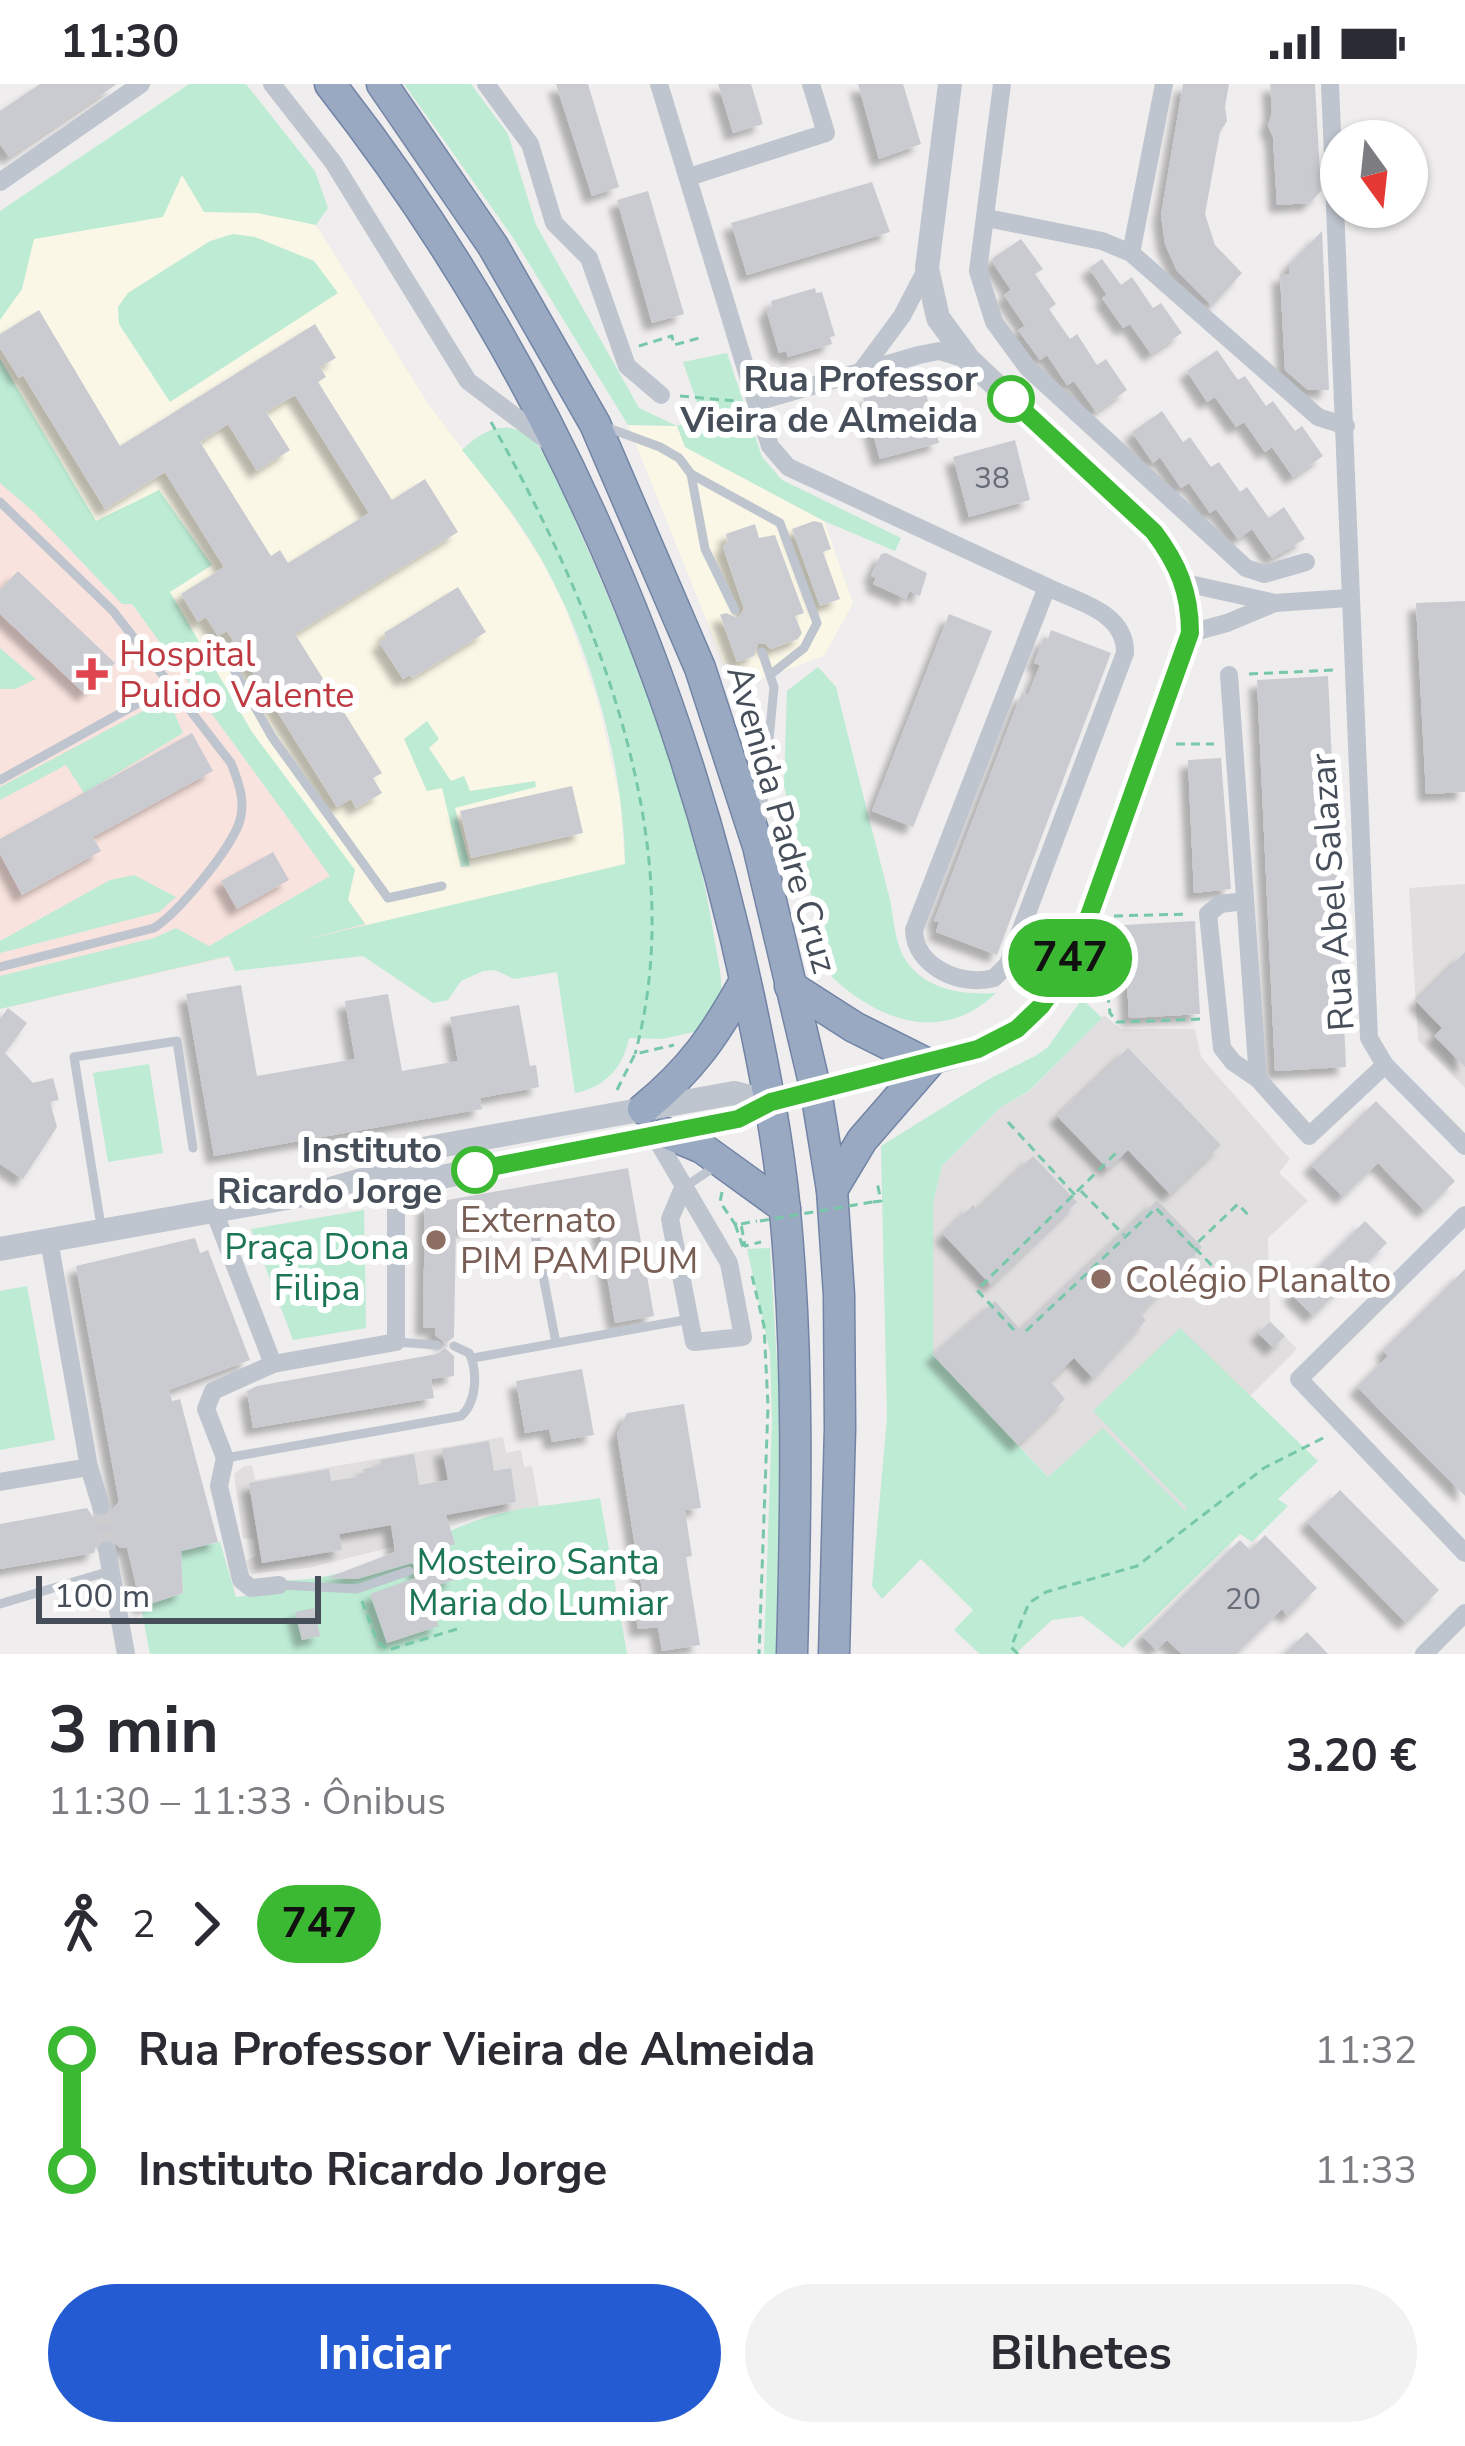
<!DOCTYPE html>
<html lang="pt">
<meta charset="utf-8">
<style>
body{margin:0;font-family:"Nunito Sans",sans-serif;background:#f2f2f3;color:#2b2b33;height:100vh;display:flex;flex-direction:column;font-size:45px;white-space:nowrap}
*{box-sizing:border-box;margin:0}
p{font-size:39px;color:#7c7c81}
.icon{flex:none;width:66px;height:66px;fill:none;stroke:currentColor;stroke-width:2;stroke-linecap:round;stroke-linejoin:round}
.map{position:relative;height:1570px;overflow:hidden}
.sheet{display:flex;flex-direction:column;background:#fff;flex:1}
.sheet>*{flex:none}
.badge{padding:0 24px;border-radius:39px;font-size:42px;line-height:78px}
.needle{width:78px;rotate:165deg}
.buttons{position:absolute;left:1320px;top:36px;display:grid;gap:24px}
.buttons a{display:grid;place-items:center;width:108px;height:108px;border-radius:50%;background:#fff;box-shadow:0 3px 9px #0004;font-size:60px}
.scale{position:absolute;left:36px;bottom:30px;width:285px;box-sizing:border-box;padding-left:12px;border:6px solid #464e59;border-top:0;font-size:33px;line-height:42px;white-space:nowrap;color:#464e59;-webkit-text-stroke:9px #fff;paint-order:stroke}
.map>.badge{position:absolute;translate:-50% -50%;box-shadow:0 0 0 6px #fff}
.legs{display:flex;align-items:center;gap:18px;height:132px;padding:0 48px;font-size:39px}
.legs p{margin-inline-start:auto}
.head{display:flex;align-items:center;justify-content:space-between;height:204px;padding:0 48px}
h1{font-size:66px;font-weight:700;line-height:90px}
.primary-button{display:flex;gap:24px;margin-top:auto;padding:24px 48px}
.primary-button a{flex:1;height:138px;border-radius:72px;background:#245bd2;color:#fff;font-size:48px;font-weight:700;line-height:138px;text-align:center}
.primary-button a+a{background:#f2f2f3;color:#2b2b33}
ul{padding:0 48px;list-style:none}
li{display:flex;align-items:center;gap:42px;height:120px;font-size:45px}
li i{display:grid;place-items:center;width:18px;height:100%;margin:0 15px;background:currentColor}
li i::after{content:'';width:30px;height:30px;margin:-15px;border:9px solid;border-radius:50%;background:#fff}
li p{margin-inline-start:auto}
li:first-child i{background:linear-gradient(#0000 50%,currentColor 0)}
li:last-child i{background:linear-gradient(currentColor 50%,#0000 0)}
.status{display:flex;justify-content:space-between;align-items:center;height:84px;padding:0 60px;background:#fff;direction:ltr}
.status svg{height:33px;fill:currentColor}
.map>svg:first-child{display:block}
.commercial{fill:#faf7e6}
.education{fill:#e0dede}
.medical{fill:#f9e3de}
.green{fill:#bdebd4}
.building{fill:#cacbd1;fill-rule:evenodd;filter:url(#shadow)}
.lines{fill:none;stroke-linecap:round;stroke-linejoin:round}
.minor-tunnel{stroke:#cdcdcf;stroke-width:18;stroke-dasharray:18 9;stroke-linecap:butt}
.trunk-casing{stroke:#7284a5;stroke-width:33}
.path{stroke:#77c7a9;stroke-width:3;stroke-dasharray:9 6;stroke-linecap:butt}
.service{stroke:#bec5ce;stroke-width:9}
.minor{stroke:#bec5ce;stroke-width:18}
.tertiary{stroke:#bec5ce;stroke-width:24}
.trunk{stroke:#9aa9c2;stroke-width:30}
.path-bridge{stroke:#77c7a9;stroke-width:3;stroke-dasharray:9 6;stroke-linecap:butt}
.line-1-casing{stroke:#fff;stroke-width:27}
.line-1{stroke:#3cb932;stroke-width:18}
.stop-1-dot{fill:#fff;stroke:#3cb932;stroke-width:6}
.health-dot{fill:#e0444e;stroke:#fff;stroke-width:4.5}
.education-dot{fill:#8d6e63;stroke:#fff;stroke-width:4.5}
.labels{text-anchor:middle;stroke-width:12;stroke-linejoin:round;paint-order:stroke}
.number-label{font-size:30px;fill:#676d77}
.stop-label{font-size:36px;font-weight:bold;fill:#464e59;stroke:#fff;text-anchor:end}
.health-label{font-size:36px;fill:#be3a42;stroke:#fff;text-anchor:start}
.street-label{font-size:36px;fill:#464e59;stroke:#fff}
.education-label{font-size:36px;fill:#785e54;stroke:#fff;text-anchor:start}
.park-label{font-size:36px;fill:#1c7553;stroke:#fff}
</style>
<div class="status"><b>11:30</b><svg viewBox="0 0 49 12"><path d="M0 12V9h3v3zM5 12V6h3v6zM10 12V3h3v9zM15 12V0h3v12zM26 1h20v11H26zM47 4h2v5h-2z"/></svg></div>
<div class="map">
<svg width="1465" height="1570" viewBox="0 0 1465 1570">
<defs>
<filter id="shadow"><feDropShadow dx="-8" dy="8" stdDeviation="3" flood-color="#0004"/></filter>
</defs>
<rect width="100%" height="100%" fill="#efeded"/>
<g class="commercial">
<path d="M188 0H246L315 87 328 124 316 141 429 321 506 422 540 474 565 523 598 618 620 716 625 781 367 842 0 340V127Z"/>
<path d="M628 341 677 342 685 363 824 437 853 519 824 572 734 605Z"/>
</g>
<g class="education">
<path d="M1465 800V1004L1418 956 1409 804Z"/>
<path d="M1104 931 1121 945H1195L1201 973 1290 1075 1279 1089 1308 1117 1268 1154 1270 1237 1297 1265 1250 1312 1277 1339 1131 1480 933 1271V1119L942 1082 1001 1023 1030 1007Z"/>
<path d="M503 1353 506 1369 521 1366 524 1383 532 1382 539 1422 481 1432 392 1463 308 1484 250 1490 246 1477 256 1472 254 1455 243 1454 234 1390 243 1383 252 1381 255 1396Z"/>
</g>
<path class="medical" d="M0 340 132 520 367 842 0 925Z"/>
<g class="green">
<path d="M189 0H246L315 87 328 124 316 141 257 129 204 128 182 91 163 133 34 155 22 205 0 236V127Z"/>
<path d="M404 0H471L508 50 536 141 639 324 677 342 702 333 683 278 727 269 762 373 782 396 901 454 895 467 824 437 685 363 677 342 628 341 514 155Z"/>
<path d="M233 150 255 153 314 177 338 209 170 318 119 240 118 223 128 209 210 157Z"/>
<path d="M0 275 96 437 159 406 212 481 170 508 252 648 355 786 348 816 365 840 299 857 625 780C624 672 584 537 524 447 505 418 483 392 462 366 480 349 503 334 527 351 551 368 570 427 583 455 639 581 690 709 713 846 716 869 724 895 721 919 720 927 715 936 712 944L662 955 629 954C623 984 605 1003 575 1009L557 888 514 895 495 886 483 887 461 897 448 916 433 919 363 872 235 887 229 872 0 925V892L154 854 176 844 209 862 330 792 132 520H122L35 429 0 399Z"/>
<path d="M0 564 36 595 15 605H0Z"/>
<path d="M818 583 836 603C853 673 871 742 889 812 895 836 893 861 910 882 930 907 967 911 996 909 943 960 880 938 832 893L784 702 787 607Z"/>
<path d="M169 617 183 649 84 709 66 681 0 716V703L160 618Z"/>
<path d="M427 637 439 655 429 664 451 697 464 692 470 707 535 697 536 703 455 724 470 782 461 783 442 704 427 707 404 655Z"/>
<path d="M134 791 176 813 159 828 0 869V857L110 796Z"/>
<path d="M1082 915 1102 934 1029 1007 1001 1023 942 1082 933 1119V1271L1048 1393 1103 1344 1185 1427 1187 1424 1093 1327 1180 1244 1318 1377 1278 1415 1288 1422 1252 1458 1240 1450 1123 1564 1082 1532 1052 1536 1015 1570H980L954 1546 973 1526 921 1475 882 1515 872 1502 887 1334 881 1062 989 995 1037 971 1048 963Z"/>
<path d="M149 980 163 1069 108 1078 93 989Z"/>
<path d="M364 1126 366 1244 293 1256 251 1145Z"/>
<path d="M770 1164 780 1329 776 1570H764L772 1335 770 1268 747 1165Z"/>
<path d="M27 1202 55 1356 0 1366V1207Z"/>
<path d="M600 1414 627 1570H150L141 1523 183 1509 181 1467 220 1458 236 1513 280 1508 279 1496C348 1500 417 1457 481 1435 517 1422 562 1421 600 1414Z"/>
</g>
<g class="building">
<path d="M40 0H117L9 73 0 60V27Z"/>
<path d="M556 0H588L619 103 592 112Z"/>
<path d="M718 0H751L763 40 733 49Z"/>
<path d="M858 0H903L921 60 879 75Z"/>
<path d="M1183 0H1229L1225 23 1227 37 1220 48 1205 130 1215 161 1242 189 1212 222 1177 187 1165 160 1161 131Z"/>
<path d="M1270 0H1315L1321 107 1310 119 1277 121 1273 53 1268 42 1272 28Z"/>
<path d="M872 98 890 148 747 191 731 139Z"/>
<path d="M648 107 684 230 652 239 617 116Z"/>
<path d="M1322 147 1329 306H1308L1285 286 1280 190H1289V181Z"/>
<path d="M1021 155 1043 185 1035 190 1056 220 1049 225 1070 255 1077 250 1097 281 1106 275 1127 306 1096 328 1074 297 1067 301 1047 271 1040 276 1018 246 1025 242 1004 211 1011 206 993 179V174Z"/>
<path d="M1102 175 1121 201 1132 193 1153 224 1161 219 1182 249 1151 270 1130 240 1123 244 1102 214 1107 211 1089 184Z"/>
<path d="M815 204 816 209 822 208 835 252 830 253 832 260 788 273 786 267 779 269 766 225 772 223 771 217Z"/>
<path d="M39 226 120 362 315 240 336 274 320 283 326 293 318 298 392 416 425 395 458 448 295 550 382 689 373 694 382 709 356 724 351 715 337 723 227 547 218 552 206 533 198 538 181 510 224 483 165 388 105 425 23 291 19 294 0 264V250ZM295 311 369 429 288 479 280 466 271 472 200 358 228 340 257 387 290 366 266 328Z"/>
<path d="M1217 266 1238 296 1245 292 1266 322 1273 317 1295 347 1302 342 1323 372 1293 393 1272 363 1265 368 1244 338 1236 343 1215 313 1207 318 1187 287Z"/>
<path d="M923 298 939 359 880 375 863 314Z"/>
<path d="M1162 327 1183 358 1190 353 1211 383 1219 378 1240 408 1247 403 1269 434 1284 423 1305 455 1272 474 1252 445 1238 455 1216 425 1210 429 1189 399 1181 404 1160 373 1153 379 1132 348Z"/>
<path d="M1015 356 1030 416 969 433 953 373Z"/>
<path d="M814 437 822 439 831 465 823 468 840 515 820 522 792 445Z"/>
<path d="M755 440 759 454 775 451 804 529 795 532 802 549 798 555 771 565 765 560H758L754 572 737 578 720 531 726 529 738 534 744 525 723 463 728 457 726 450Z"/>
<path d="M886 469 927 489 920 512 910 507 906 515 873 500 876 494 871 492 881 470Z"/>
<path d="M18 487 115 579 85 610 0 530V506Z"/>
<path d="M458 503 486 548 412 594 410 591 403 595 379 558 387 554 384 549Z"/>
<path d="M1465 517V708L1426 710 1416 519Z"/>
<path d="M949 530 992 547 913 743 872 727Z"/>
<path d="M1051 546 1111 569 997 871 936 848 939 838 934 837 1022 608 1028 611 1040 581 1034 579 1044 553 1048 555Z"/>
<path d="M1328 592 1346 983 1275 987 1257 596Z"/>
<path d="M192 649 213 687 93 753 101 767 22 811 0 770V755Z"/>
<path d="M1221 674 1231 805 1194 809 1188 676Z"/>
<path d="M572 702 583 749 471 774 460 727Z"/>
<path d="M273 768 289 796 237 825 221 797Z"/>
<path d="M1195 837 1200 930 1129 934 1124 841Z"/>
<path d="M1465 868V983L1434 952 1442 944 1416 917Z"/>
<path d="M241 901 257 992 355 975 345 917 388 910 402 987 458 977 450 933 519 921 530 982 536 981 539 1003 480 1014 482 1025 214 1072 186 910Z"/>
<path d="M8 924 27 939 5 969 33 999 53 994 59 1016 50 1018 57 1043 23 1095 0 1080V935Z"/>
<path d="M1128 964 1221 1061 1170 1110 1128 1066 1108 1085 1057 1032Z"/>
<path d="M1376 1017 1455 1097 1425 1127 1378 1079 1343 1113 1311 1081Z"/>
<path d="M1033 1072 1077 1118 991 1201 943 1150 973 1121 977 1126Z"/>
<path d="M628 1084 654 1232 615 1239 596 1126 456 1146 454 1253 446 1259 436 1252 435 1244H423L425 1120Z"/>
<path d="M1157 1116 1202 1163 1140 1230 1146 1236 1093 1294 1074 1274 1050 1297 1065 1315 1018 1361 933 1271 995 1217 1021 1246Z"/>
<path d="M1365 1137 1387 1159 1313 1232 1291 1210Z"/>
<path d="M195 1154 200 1169 208 1166 250 1276 169 1306 172 1317 180 1315 218 1458 181 1467 183 1509 141 1523 127 1463 120 1464 110 1453 97 1457 94 1469 0 1485V1440L87 1424 93 1433 104 1435 119 1418 76 1182Z"/>
<path d="M1465 1185V1412L1357 1303 1388 1272 1383 1266Z"/>
<path d="M1270 1238 1285 1252 1273 1264 1258 1249Z"/>
<path d="M445 1264 454 1272V1292L431 1295 434 1314 253 1344 247 1307 257 1302 437 1270Z"/>
<path d="M582 1285 594 1351 552 1358 549 1345 525 1349 516 1297Z"/>
<path d="M684 1320 701 1424 685 1426 692 1472 686 1473 700 1561 662 1567 658 1543 638 1545 633 1514 643 1512 617 1350 627 1329Z"/>
<path d="M489 1357 494 1387 511 1384 516 1418 446 1431 455 1460 443 1464 454 1496 426 1505 439 1542 387 1559 370 1510 415 1494 418 1485 412 1479 357 1495 327 1494 395 1468 391 1441 339 1450 342 1466 262 1479 249 1399 329 1385 331 1397 365 1392 363 1385 381 1382 380 1376 414 1370 419 1401 448 1396 442 1365Z"/>
<path d="M1340 1406 1439 1506 1406 1539 1307 1438Z"/>
<path d="M1265 1451 1317 1504 1288 1532 1282 1525 1236 1570H1182L1167 1556 1156 1566 1142 1552 1240 1456 1250 1466Z"/>
<path d="M314 1524 320 1552 302 1556 295 1528Z"/>
<path d="M1307 1548 1328 1570H1284Z"/>
</g>
<g class="lines">
<path class="minor-tunnel" d="M101 1422 107 1466"/>
<defs>
<g id="trunk">
<path d="M330 0C539 267 679 582 749 913 764 984 778 1055 785 1127 799 1275 796 1422 792 1570"/>
<path d="M382 0 493 162 595 340 700 584 758 762 816 1007 832 1106 839 1211 840 1344 834 1570"/>
<path d="M790 902 854 943 928 980 862 1056 832 1106"/>
<path d="M643 1025C692 985 715 951 745 897"/>
<path d="M666 1049 702 1064 785 1124"/>
</g>
</defs>
<use href="#trunk" class="trunk-casing"/>
<g class="path">
<path d="M639 262 672 252 674 261 703 253"/>
<path d="M680 312 736 317"/>
<path d="M491 338C593 519 693 759 635 970"/>
<path d="M1249 590 1335 586"/>
<path d="M1176 660H1214"/>
<path d="M1114 832 1189 830"/>
<path d="M1083 897 1107 905 1110 929 1117 938 1202 935"/>
<path d="M617 1006 635 970 674 961"/>
<path d="M1008 1038 1075 1111"/>
<path d="M1081 1107 1124 1151"/>
<path d="M722 1108 720 1118 735 1140H741L745 1162 761 1158"/>
<path d="M873 1118 881 1117 877 1098"/>
<path d="M735 1140 744 1166"/>
<path d="M741 1140 757 1137"/>
<path d="M1195 1164 1240 1211"/>
<path d="M752 1192 764 1242 768 1322 759 1570"/>
<path d="M1014 1246 977 1206 1118 1067"/>
<path d="M1026 1247 1156 1124 1193 1163 1238 1120 1251 1134"/>
<path d="M362 1517 377 1557 388 1566 457 1545"/>
<path d="M1018 1570 1011 1563 1029 1519 1046 1508 1137 1482 1264 1384 1327 1352"/>
</g>
<g class="service">
<path d="M603 342 660 363 679 374 691 390 705 465 735 526"/>
<path d="M691 390 780 439 817 539 804 564 770 591"/>
<path d="M0 418 113 527 231 679C239 699 247 720 238 742 226 770 179 828 154 844L0 883"/>
<path d="M232 582 272 653 388 814 442 802"/>
<path d="M0 696 171 601"/>
<path d="M761 739 774 603 762 568"/>
<path d="M683 1104 713 1084"/>
<path d="M101 1142 74 973 177 957 193 1064"/>
<path d="M535 1150 556 1259"/>
<path d="M396 1258 437 1261"/>
<path d="M473 1274 690 1235"/>
<path d="M226 1374 461 1332C477 1318 478 1287 469 1269L454 1262"/>
<path d="M280 1501 357 1505 409 1487"/>
<path d="M0 1520 110 1487"/>
</g>
<g class="minor">
<path d="M272 0 333 78 468 297 549 358"/>
<path d="M486 0 530 60 554 139 589 174 627 282 661 311"/>
<path d="M659 0 756 318 919 271 939 267 969 276"/>
<path d="M1002 0 978 187 994 238 1027 283 1246 484 1264 490 1306 478"/>
<path d="M1330 0 1369 954 1385 981 1465 1062"/>
<path d="M689 93 826 49 811 0"/>
<path d="M0 98 141 0"/>
<path d="M987 134 1102 157 1131 169 1318 333 1346 342"/>
<path d="M1131 169 1164 0"/>
<path d="M862 286 902 232 927 184"/>
<path d="M756 318 770 362 788 383 1047 503 914 846C915 883 961 903 994 894L1008 880 1125 569C1126 528 1078 518 1047 503"/>
<path d="M1185 499 1275 519 1348 514"/>
<path d="M1190 549 1227 539 1275 519"/>
<path d="M1229 591 1258 995"/>
<path d="M1245 817 1220 820 1208 830 1222 964 1233 978 1258 995 1309 1052 1385 981"/>
<path d="M654 1051 729 1179 743 1253 694 1258 670 1135 683 1104"/>
<path d="M214 1127 273 1280 396 1258V1123L389 1088"/>
<path d="M1465 1131 1299 1295 1465 1469"/>
<path d="M273 1280 213 1307 206 1325 225 1374 219 1402 241 1496 251 1504 279 1501"/>
<path d="M89 1383 101 1422"/>
<path d="M0 1398 89 1383 49 1156"/>
<path d="M107 1466 126 1570"/>
<path d="M1424 1570 1465 1529"/>
</g>
<g class="tertiary">
<path d="M389 1088 431 1095 738 1035C811 997 898 994 975 966 1000 957 1025 941 1042 920 1079 876 1095 815 1114 762 1138 696 1161 630 1185 564 1199 520 1180 482 1154 449L969 276 938 234 927 184 950 0"/>
<path d="M0 1165 320 1108 389 1088 428 1064 734 1009 771 1018"/>
</g>
<use href="#trunk" class="trunk"/>
<path class="path-bridge" d="M760 1137 873 1118"/>
</g>
<g class="lines">
<defs>
<path id="line-1" d="M475 1086 738 1035 771 1018 978 965 1017 945 1041 922 1063 891 1089 832 1190 549C1190 508 1178 480 1154 448L1011 315"/>
</defs>
<use href="#line-1" class="line-1-casing"/>
<use href="#line-1" class="line-1"/>
</g>
<g class="stop-1-dot">
<circle cx="1011" cy="315" r="21"/>
<circle cx="475" cy="1086" r="21"/>
</g>
<path class="health-dot" d="M86 572h12v12h12v12h-12v12h-12v-12h-12v-12h12z"/>
<g class="education-dot">
<circle cx="436" cy="1156" r="12"/>
<circle cx="1101" cy="1195" r="12"/>
</g>
<g class="labels">
<g class="number-label">
<text x="992" y="404">38</text>
<text x="1243" y="1525">20</text>
</g>
<g class="stop-label">
<text x="978" y="307">Rua Professor<tspan x="978" dy="41">Vieira de Almeida</tspan></text>
<text x="442" y="1078">Instituto<tspan x="442" dy="41">Ricardo Jorge</tspan></text>
</g>
<g class="health-label">
<text x="119" y="582">Hospital<tspan x="119" dy="41">Pulido Valente</tspan></text>
</g>
<g class="street-label">
<text transform="translate(783 735) rotate(74)" y="13">Avenida Padre Cruz</text>
<text transform="translate(1331 808) rotate(-94)" y="13">Rua Abel Salazar</text>
</g>
<g class="education-label">
<text x="460" y="1148">Externato<tspan x="460" dy="41">PIM PAM PUM</tspan></text>
<text x="1125" y="1208">Colégio Planalto</text>
</g>
<g class="park-label">
<text x="317" y="1175">Praça Dona<tspan x="317" dy="41">Filipa</tspan></text>
<text x="538" y="1490">Mosteiro Santa<tspan x="538" dy="41">Maria do Lumiar</tspan></text>
</g>
</g>
</svg>
<div class="buttons">
<a><svg class="needle" viewBox="-14 -14 28 28"><path d="M0-13l5 13h-10z" fill="#e53935"/><path d="M0 13l5-13h-10z" fill="#7c7c81"/></svg></a>
</div>
<div class="scale">100 m</div>
<b class="badge" style="left:1070px;top:874px;background:#3cb932;color:#111">747</b>
</div>
<section class="sheet">
<div class="head"><div><h1>3 min</h1><p>11:30 – 11:33 · Ônibus</p></div><b>3.20 €</b></div>
<div class="legs"><svg class="icon" aria-label="walk" viewBox="0 0 24 24"><circle cx="13" cy="4" r="2"/><path d="M13 8l-2 6 4 7M11 14l-3 7M7 12l3-4h3l4 4"/></svg>2<svg class="icon" aria-label="forward" viewBox="0 0 24 24"><path d="M9 5l7 7-7 7"/></svg><b class="badge" style="background:#3cb932;color:#111">747</b></div>
<ul>
<li><i style="color:#3cb932"></i><b>Rua Professor Vieira de Almeida</b><p>11:32</p></li>
<li><i style="color:#3cb932"></i><b>Instituto Ricardo Jorge</b><p>11:33</p></li>
</ul>
<div class="primary-button"><a>Iniciar</a><a>Bilhetes</a></div>
</section>
